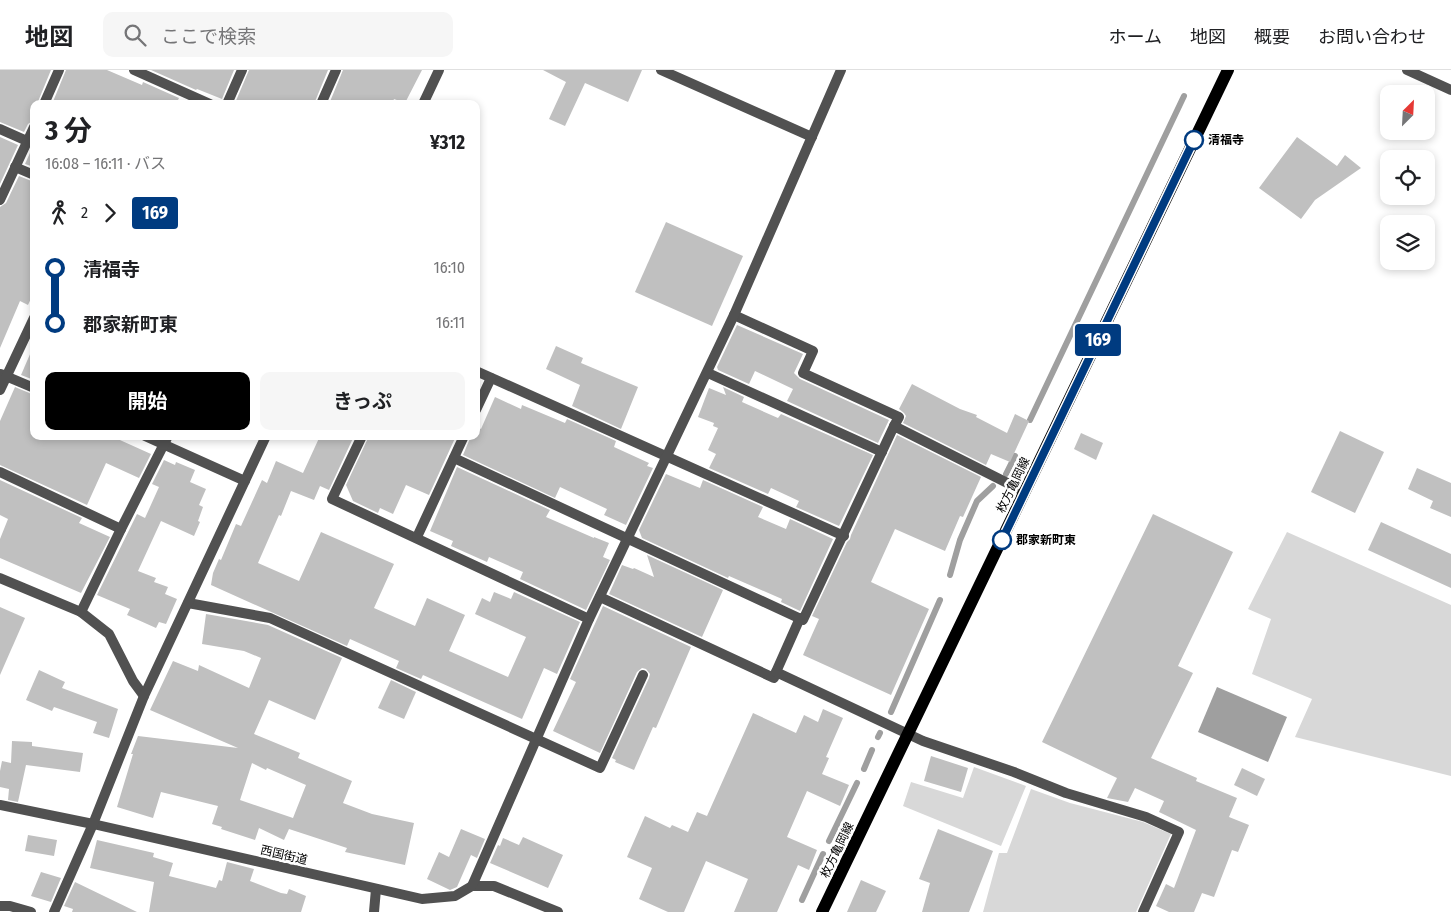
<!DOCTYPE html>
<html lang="ja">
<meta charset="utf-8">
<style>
body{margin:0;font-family:"Fira Sans Condensed","Noto Sans JP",sans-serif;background:#f6f6f6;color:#202124;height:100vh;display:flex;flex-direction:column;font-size:19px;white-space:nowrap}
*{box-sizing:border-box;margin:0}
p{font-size:16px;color:#757577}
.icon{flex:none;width:28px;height:28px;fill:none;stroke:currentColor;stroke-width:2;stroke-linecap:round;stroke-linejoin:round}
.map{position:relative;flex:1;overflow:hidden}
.panel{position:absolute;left:30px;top:30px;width:450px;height:340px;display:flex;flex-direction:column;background:#fff;border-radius:10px;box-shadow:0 2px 8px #0003}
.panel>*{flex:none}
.badge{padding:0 10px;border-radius:4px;font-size:18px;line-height:32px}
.needle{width:32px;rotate:24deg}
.controls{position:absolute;left:1380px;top:15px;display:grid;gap:10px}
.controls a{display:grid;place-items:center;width:55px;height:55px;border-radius:10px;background:#fff;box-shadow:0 2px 8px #0003;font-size:25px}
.map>.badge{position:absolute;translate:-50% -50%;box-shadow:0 0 0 2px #fff}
.legs{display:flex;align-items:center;gap:8px;height:55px;padding:0 15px;font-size:16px}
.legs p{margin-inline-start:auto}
.summary{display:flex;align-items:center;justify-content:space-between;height:85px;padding:0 15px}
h1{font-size:28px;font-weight:700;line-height:38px}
.action{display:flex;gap:10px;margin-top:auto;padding:10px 15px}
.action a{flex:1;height:58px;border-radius:10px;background:#000;color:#fff;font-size:20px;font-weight:700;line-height:58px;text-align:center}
.action a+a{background:#f6f6f6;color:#202124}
ul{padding:0 15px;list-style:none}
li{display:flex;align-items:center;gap:18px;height:55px;font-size:19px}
li i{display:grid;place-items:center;width:8px;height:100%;margin:0 6px;background:currentColor}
li i::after{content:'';width:12px;height:12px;margin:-6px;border:4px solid;border-radius:50%;background:#fff}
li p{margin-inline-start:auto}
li:first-child i{background:linear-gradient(#0000 50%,currentColor 0)}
li:last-child i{background:linear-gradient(currentColor 50%,#0000 0)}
header{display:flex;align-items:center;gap:30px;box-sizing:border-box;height:70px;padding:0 25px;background:#fff;border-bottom:1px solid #e0e0e0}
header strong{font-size:24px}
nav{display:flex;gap:28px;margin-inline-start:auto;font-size:18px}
.search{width:350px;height:45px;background:#f6f6f6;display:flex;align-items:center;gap:12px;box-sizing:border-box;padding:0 18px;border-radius:10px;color:#757577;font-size:19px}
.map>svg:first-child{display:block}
.green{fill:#d8d8d8}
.water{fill:#9f9f9f}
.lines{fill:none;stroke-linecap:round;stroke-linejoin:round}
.stream{stroke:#9f9f9f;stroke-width:6}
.building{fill:#c0c0c0;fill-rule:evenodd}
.street{stroke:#515151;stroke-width:10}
.primary{stroke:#000;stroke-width:12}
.line-1-casing{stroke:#fff;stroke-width:11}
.line-1{stroke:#003b80;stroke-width:8}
.stop-1-dot{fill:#fff;stroke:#003b80;stroke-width:2.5}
.labels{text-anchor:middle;stroke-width:5;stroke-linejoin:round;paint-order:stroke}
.stop-label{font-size:12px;font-weight:bold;fill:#000;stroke:#fff;text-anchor:start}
.street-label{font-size:12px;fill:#000;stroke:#fff}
</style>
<header>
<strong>地図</strong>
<div class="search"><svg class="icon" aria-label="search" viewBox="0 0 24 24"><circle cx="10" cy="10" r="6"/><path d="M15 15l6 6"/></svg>ここで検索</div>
<nav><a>ホーム</a><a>地図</a><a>概要</a><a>お問い合わせ</a></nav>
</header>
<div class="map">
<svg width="1451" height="842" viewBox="0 0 1451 842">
<rect width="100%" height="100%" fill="#fff"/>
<g class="green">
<path d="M1287 462 1451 535V706L1295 667 1312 629 1252 604 1271 549 1248 539Z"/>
<path d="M974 697 1026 716 1001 776 903 736 911 712 963 728Z"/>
<path d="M1031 719 1070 733 1143 752 1171 764 1136 842H983L999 783H1007Z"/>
</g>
<path class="water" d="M1217 617 1287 647 1268 692 1198 662Z"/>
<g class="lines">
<g class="stream">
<path d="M1030 350 1184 26"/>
<path d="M1006 404 1015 386"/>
<path d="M950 505 960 470 977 431 993 416"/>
<path d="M891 642 940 530"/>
<path d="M878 667 880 663"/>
<path d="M864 699 872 680"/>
<path d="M829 771 857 713"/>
<path d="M802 830 823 784"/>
</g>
</g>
<g class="building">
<path d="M0 0H51L37 34H34V50L28 54 24 62 0 52Z"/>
<path d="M66 0H107L142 15 143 12 179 28 176 34H52Z"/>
<path d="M151 0H234L222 29 197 19 196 20Z"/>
<path d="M249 0H328L314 34H236L235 33Z"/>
<path d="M343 0H422L405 33 394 29 392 34H329Z"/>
<path d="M543 0H642L628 32 585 13 565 56 549 49 566 12Z"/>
<path d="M0 67 18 75 0 114Z"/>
<path d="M1297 67 1337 96 1345 85 1361 98 1315 130 1301 149 1259 118Z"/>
<path d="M34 74V97L25 94Z"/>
<path d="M19 106 34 112V222L28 235 20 231 0 278V137L6 133Z"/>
<path d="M666 152 743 186 712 256 635 222Z"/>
<path d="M737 255 803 284 794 303 800 309 889 350 878 373 787 331 793 319 755 301 749 314 718 300 717 297Z"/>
<path d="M34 275V310L21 305Z"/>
<path d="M556 276 583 288 581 293 638 317 621 359 572 336 580 315 546 299Z"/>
<path d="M912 314 960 339 977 345 976 347 1007 363 1015 344 1029 351 1010 392 991 384 986 395 903 353 906 346 904 343 899 339Z"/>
<path d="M15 317 34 325V366H111L151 384 139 408 106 393 87 435 0 395V351Z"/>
<path d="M723 317 744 327 742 332 778 348 781 344 873 385 839 456 796 437 799 431 771 418 768 424 709 398 716 384 708 380 718 358 713 356 714 353 698 347 709 318 726 325Z"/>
<path d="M495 327 521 339 522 335 565 353 567 349 616 371 614 377 649 393 647 396 653 398 626 455 604 445 607 439 560 417 555 428 463 385 471 366H476L479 358 481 359Z"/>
<path d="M1340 361 1384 382 1355 443 1311 422Z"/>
<path d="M1081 363 1103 373 1096 390 1074 379Z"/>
<path d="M897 365 981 407 963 447 960 446 945 481 895 459 871 512 929 539 891 625 803 585 819 549 812 546 847 472 850 469 851 465Z"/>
<path d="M320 366H354L329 420 320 416 314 430 291 421 281 446 279 445 258 493 299 511 321 462 394 494 374 538 415 556 427 528 465 545 449 581 508 607 526 567 475 544 482 528 490 532 494 522 511 529 514 522 580 552 557 604 544 598 522 649 423 605 421 609 396 598 399 591 350 569 347 576 211 515 213 503 219 489 221 490 236 454 241 456 262 410 267 413 276 391 303 403Z"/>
<path d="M369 366H456L429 425 406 415 393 444 380 438 378 443 353 431 346 415Z"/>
<path d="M164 390 175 395 176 392 195 400 190 412 206 419 199 435 203 437 198 451 200 452 194 466 161 451 138 501 156 508 154 512 168 517 165 524 177 529 166 554 159 552 156 558 127 545 130 539 97 525 137 444 145 448 159 417 152 414Z"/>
<path d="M457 397 550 440 546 447 594 468V467L609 473 603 487 610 490 586 540 520 509 523 502 489 487 487 492 451 476 453 471 430 461Z"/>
<path d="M1417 398 1451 413V447L1430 438 1433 431 1408 419Z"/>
<path d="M666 404 700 418 703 410 763 437 758 447 786 459 790 449 833 469 800 541 781 532 782 529 729 506 728 508 642 468 639 460Z"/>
<path d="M0 410 82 448 79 453 110 467 81 523 0 488V469L8 449 0 445Z"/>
<path d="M1153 444 1233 482 1178 596 1193 603 1151 688 1197 708 1196 711 1237 728 1229 747 1249 755 1238 782 1232 780 1214 827 1202 823 1194 842H1169L1156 836 1166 814 1174 818 1196 760 1159 742 1164 731 1135 718 1128 732 1107 728 1117 708 1042 672Z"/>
<path d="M1381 452 1451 484V518L1368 480Z"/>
<path d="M647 485 723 520 702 567 609 524 622 495 633 499 634 498 654 507Z"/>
<path d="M603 536 691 577 656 658 653 657 634 700 615 692 616 690 612 688 649 608 650 604 646 599 642 598 637 602 600 683 553 661 576 612 570 609Z"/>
<path d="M0 537 25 548 0 605Z"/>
<path d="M206 544 268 555 342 588 315 650 269 630 254 664 300 683 298 688 352 711 343 733 372 744 414 753 405 795 345 782 347 778 289 759 284 770 259 758 255 770 221 759 222 757 212 754 218 736 161 722 153 748 117 737 133 684H131L138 666 238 678 150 640 173 591 198 601 199 595 249 618 261 588 244 581 202 574ZM252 693 266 700 267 698 306 715 293 748 240 730Z"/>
<path d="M39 600 65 612 62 618 118 639 109 668 93 663 97 652 54 637 52 641 26 630Z"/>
<path d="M391 610 416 622 404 649 378 638Z"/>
<path d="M823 639 843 648 826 687 829 688 822 704 849 715 840 736 807 721 787 767 817 780 809 800 798 795 777 842H734L748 809 706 791 684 842H668L639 829 652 798 627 787 645 746 670 758 672 755 688 762 697 742 707 746 753 643 796 663 804 645 818 652Z"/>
<path d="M12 671 32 672V676L83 683 80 702 26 695 18 732 8 730 9 719 0 717V701L2 691 11 693Z"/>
<path d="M931 686 968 698 961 722 924 711Z"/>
<path d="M1242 698 1265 709 1257 726 1234 715Z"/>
<path d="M461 759 485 769 477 788 471 785 457 817 450 820 427 809 439 782 449 787Z"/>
<path d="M938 759 993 781 969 842H922L930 813 919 809Z"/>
<path d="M28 765 57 770 54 786 25 781Z"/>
<path d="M523 767 563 785 548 818 490 793 498 775 500 776 503 768 519 775Z"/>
<path d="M97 770 154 783 153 787 173 793 169 806 216 818 219 810 222 811 227 792 254 799 250 811 281 823 287 824 289 819 306 826 301 842H149L154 812 90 798Z"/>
<path d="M41 802 61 808 51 832 31 826Z"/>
<path d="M861 810 886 821 876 842H847Z"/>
<path d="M75 812 137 842H72L73 839 64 836Z"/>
</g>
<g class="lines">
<g class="street">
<path d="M134 0 210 34"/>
<path d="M661 0 812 67"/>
<path d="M1407 0 1451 20"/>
<path d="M44 34 59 0"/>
<path d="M227 34 242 0"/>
<path d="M321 34 336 0"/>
<path d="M423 34 439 0"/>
<path d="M0 59 27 71"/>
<path d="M15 97 34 105"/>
<path d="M0 130 34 57"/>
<path d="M734 245 813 281 803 303 899 347 894 356"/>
<path d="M476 301 844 466"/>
<path d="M708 303 882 382"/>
<path d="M1 304 34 318"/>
<path d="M0 320 34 248"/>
<path d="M476 340 491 308"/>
<path d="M145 366 245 411"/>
<path d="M362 366 332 429 589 549"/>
<path d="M454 388 803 550 894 356 1025 422"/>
<path d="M0 402 121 459"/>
<path d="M417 467 464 366"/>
<path d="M0 508 81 542 109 564 133 611 144 626"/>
<path d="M600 527 774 608 776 602 923 671 1014 702 1066 723 1146 747 1179 762 1143 842"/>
<path d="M188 533 270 548 600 698 643 605"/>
<path d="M81 542 121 459 168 366"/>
<path d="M776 602 800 548"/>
<path d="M0 735 93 754 422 829 455 826 472 816H494L558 842"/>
<path d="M472 816 589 549 734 245 841 0"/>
<path d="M0 836H10L31 842"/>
<path d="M54 842 93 754 144 626 266 366"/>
<path d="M374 842 376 819"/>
</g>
<path class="primary" d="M822 842 1228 0"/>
</g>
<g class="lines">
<defs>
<path id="line-1" d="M1002 470 1194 70"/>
</defs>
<use href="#line-1" class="line-1-casing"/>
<use href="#line-1" class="line-1"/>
</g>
<g class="stop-1-dot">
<circle cx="1194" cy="70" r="9"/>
<circle cx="1002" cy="470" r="9"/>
</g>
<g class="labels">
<g class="stop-label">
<text x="1208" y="74">清福寺</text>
<text x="1016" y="474">郡家新町東</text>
</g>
<g class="street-label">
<text transform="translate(1013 415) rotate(-64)" y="4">枚方亀岡線</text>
<text transform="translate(837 780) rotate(-64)" y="4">枚方亀岡線</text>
<text transform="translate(284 785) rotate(13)" y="4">西国街道</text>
</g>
</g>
</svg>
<div class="controls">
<a><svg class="needle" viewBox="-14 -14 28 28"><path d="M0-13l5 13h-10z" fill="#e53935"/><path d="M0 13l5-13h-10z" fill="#757577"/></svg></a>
<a><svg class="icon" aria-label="locate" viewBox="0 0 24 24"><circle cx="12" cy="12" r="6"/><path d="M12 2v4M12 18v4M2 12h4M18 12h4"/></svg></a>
<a><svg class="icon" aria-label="layers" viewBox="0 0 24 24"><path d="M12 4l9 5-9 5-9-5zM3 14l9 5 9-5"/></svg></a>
</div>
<b class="badge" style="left:1098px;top:270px;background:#003b80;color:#fff">169</b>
<section class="panel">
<div class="summary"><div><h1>3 分</h1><p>16:08 – 16:11 · バス</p></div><b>¥312</b></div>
<div class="legs"><svg class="icon" aria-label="walk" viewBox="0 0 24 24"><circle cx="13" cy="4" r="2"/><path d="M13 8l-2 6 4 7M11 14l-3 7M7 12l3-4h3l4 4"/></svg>2<svg class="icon" aria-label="forward" viewBox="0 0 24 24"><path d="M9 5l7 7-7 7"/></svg><b class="badge" style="background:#003b80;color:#fff">169</b></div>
<ul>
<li><i style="color:#003b80"></i><b>清福寺</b><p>16:10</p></li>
<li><i style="color:#003b80"></i><b>郡家新町東</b><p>16:11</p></li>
</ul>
<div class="action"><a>開始</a><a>きっぷ</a></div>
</section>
</div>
